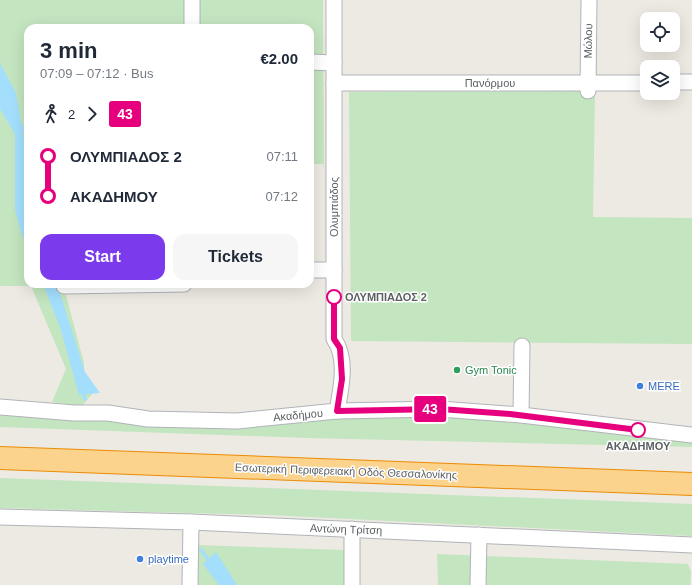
<!DOCTYPE html>
<meta charset="utf-8">
<style>
body{margin:0;font-family:Arial,sans-serif;background:#f6f6f7;color:#1f2937;height:100vh;display:flex;flex-direction:column;font-size:15px;white-space:nowrap}
*{box-sizing:border-box;margin:0}
p{font-size:13px;color:#747a83}
.icon{flex:none;width:22px;height:22px;fill:none;stroke:currentColor;stroke-width:2;stroke-linecap:round;stroke-linejoin:round}
.map{position:relative;flex:1;overflow:hidden}
.side{position:absolute;left:24px;top:24px;width:290px;height:264px;display:flex;flex-direction:column;background:#fff;border-radius:12px;box-shadow:0 4px 16px #0002}
.side>*{flex:none}
.badge{padding:0 8px;border-radius:3px;font-size:14px;line-height:26px}
.controls{position:absolute;left:640px;top:12px;display:grid;gap:8px}
.controls a{display:grid;place-items:center;width:40px;height:40px;border-radius:8px;background:#fff;box-shadow:0 4px 16px #0002;font-size:20px}
.map>.badge{position:absolute;translate:-50% -50%;box-shadow:0 0 0 2px #fff}
.legs{display:flex;align-items:center;gap:6px;height:44px;padding:0 16px;font-size:13px}
.legs p{margin-inline-start:auto}
.head{display:flex;align-items:center;justify-content:space-between;height:68px;padding:0 16px}
h1{font-size:22px;font-weight:700;line-height:30px}
.action{display:flex;gap:8px;margin-top:auto;padding:8px 16px}
.action a{flex:1;height:46px;border-radius:12px;background:#7c3aed;color:#fff;font-size:16px;font-weight:700;line-height:46px;text-align:center}
.action a+a{background:#f6f6f7;color:#1f2937}
ul{padding:0 16px;list-style:none}
li{display:flex;align-items:center;gap:14px;height:40px;font-size:15px}
li i{display:grid;place-items:center;width:6px;height:100%;margin:0 5px;background:currentColor}
li i::after{content:'';width:10px;height:10px;margin:-5px;border:3px solid;border-radius:50%;background:#fff}
li p{margin-inline-start:auto}
li:first-child i{background:linear-gradient(#0000 50%,currentColor 0)}
li:last-child i{background:linear-gradient(currentColor 50%,#0000 0)}
.map>svg:first-child{display:block}
.green{fill:#c3e5bf}
.water{fill:#a3dffd}
.lines{fill:none;stroke-linecap:round;stroke-linejoin:round}
.stream{stroke:#a3dffd;stroke-width:3.5}
.minor-casing{stroke:#b0b4b8;stroke-width:17}
.highway-casing{stroke:#ec8c04;stroke-width:24}
.minor{stroke:#fff;stroke-width:15}
.highway{stroke:#fbd38c;stroke-width:22}
.line-1-casing{stroke:#fff;stroke-width:9}
.line-1{stroke:#e6007e;stroke-width:6}
.stop-1-dot{fill:#fff;stroke:#e6007e;stroke-width:2}
.leisure-dot{fill:#2e9e5b;stroke:#fff;stroke-width:1.5}
.shop-dot{fill:#3f7fe0;stroke:#fff;stroke-width:1.5}
.labels{text-anchor:middle;stroke-width:3;stroke-linejoin:round;paint-order:stroke}
.street-label{font-size:11px;fill:#5b6063;stroke:#fff}
.stop-label{font-size:11px;font-weight:bold;fill:#5b6063;stroke:#fff;text-anchor:start}
.leisure-label{font-size:11px;fill:#27864d;stroke:#fff;text-anchor:start}
.shop-label{font-size:11px;fill:#366cbe;stroke:#fff;text-anchor:start}
</style>
<div class="map">
<svg width="692" height="585" viewBox="0 0 692 585">
<rect width="100%" height="100%" fill="#edeae3"/>
<g class="green">
<path d="M0 0H323L324 168 323 164H310V28H28V284H63L84 363V371L92 394 82 406 52 402 66 369 31 286H0Z"/>
<path d="M595 91 593 217 692 218V344L351 341 349 92Z"/>
<path d="M0 415 118 422 216 425 321 418 453 417 692 440V447L307 438 0 427Z"/>
<path d="M0 478 692 504V536L269 515 0 508Z"/>
<path d="M195 545 345 550V585H196Z"/>
<path d="M437 554 688 564 691 572 690 585H438Z"/>
</g>
<g class="water">
<path d="M0 63 16 93 28 163V249L21 232 15 210V134L0 109Z"/>
<path d="M43 284H57L85 372 100 393 79 395 60 327Z"/>
<path d="M216 552 237 585H219L203 564Z"/>
</g>
<g class="lines">
<g class="stream">
<path d="M20 125 28 137"/>
<path d="M82 391 85 399"/>
<path d="M201 550 210 562"/>
</g>
<defs>
<g id="minor">
<path d="M334 0V339C348 359 341 388 337 411"/>
<path d="M192 28V0"/>
<path d="M310 62 334 63"/>
<path d="M673 82H692"/>
<path d="M334 83H647"/>
<path d="M588 91 589 0"/>
<path d="M310 270H334"/>
<path d="M64 286 184 284"/>
<path d="M0 407 74 413H108L148 419 237 421 337 411 440 409 521 415 692 435"/>
<path d="M521 415 522 346"/>
<path d="M0 517 191 522 692 545"/>
<path d="M352 529V585"/>
<path d="M190 585 191 522"/>
<path d="M478 585 479 535"/>
</g>
<path id="highway" d="M0 458 692 484"/>
</defs>
<use href="#minor" class="minor-casing"/>
<use href="#highway" class="highway-casing"/>
<use href="#minor" class="minor"/>
<use href="#highway" class="highway"/>
</g>
<g class="lines">
<defs>
<path id="line-1" d="M334 297V339L340 348 342 379 337 411 440 409 510 414 638 430"/>
</defs>
<use href="#line-1" class="line-1-casing"/>
<use href="#line-1" class="line-1"/>
</g>
<g class="stop-1-dot">
<circle cx="334" cy="297" r="7"/>
<circle cx="638" cy="430" r="7"/>
</g>
<circle class="leisure-dot" cx="457" cy="370" r="4"/>
<g class="shop-dot">
<circle cx="640" cy="386" r="4"/>
<circle cx="140" cy="559" r="4"/>
</g>
<g class="labels">
<g class="street-label">
<text transform="translate(588 41) rotate(-89)" y="4">Μώλου</text>
<text x="490" y="87">Πανόρμου</text>
<text transform="translate(334 207) rotate(-90)" y="4">Ολυμπιάδος</text>
<text transform="translate(298 415) rotate(-5)" y="4">Ακαδήμου</text>
<text transform="translate(346 471) rotate(2)" y="4">Εσωτερική Περιφερειακή Οδός Θεσσαλονίκης</text>
<text transform="translate(346 529) rotate(2)" y="4">Αντώνη Τρίτση</text>
</g>
<g class="stop-label">
<text x="345" y="301">ΟΛΥΜΠΙΑΔΟΣ 2</text>
<text x="638" y="450" text-anchor="middle">ΑΚΑΔΗΜΟΥ</text>
</g>
<g class="leisure-label">
<text x="465" y="374">Gym Tonic</text>
</g>
<g class="shop-label">
<text x="648" y="390">MERE</text>
<text x="148" y="563">playtime</text>
</g>
</g>
</svg>
<div class="controls">
<a><svg class="icon" aria-label="locate" viewBox="0 0 24 24"><circle cx="12" cy="12" r="6"/><path d="M12 2v4M12 18v4M2 12h4M18 12h4"/></svg></a>
<a><svg class="icon" aria-label="layers" viewBox="0 0 24 24"><path d="M12 4l9 5-9 5-9-5zM3 14l9 5 9-5"/></svg></a>
</div>
<b class="badge" style="left:430px;top:409px;background:#e6007e;color:#fff">43</b>
<section class="side">
<div class="head"><div><h1>3 min</h1><p>07:09 – 07:12 · Bus</p></div><b>€2.00</b></div>
<div class="legs"><svg class="icon" aria-label="walk" viewBox="0 0 24 24"><circle cx="13" cy="4" r="2"/><path d="M13 8l-2 6 4 7M11 14l-3 7M7 12l3-4h3l4 4"/></svg>2<svg class="icon" aria-label="forward" viewBox="0 0 24 24"><path d="M9 5l7 7-7 7"/></svg><b class="badge" style="background:#e6007e;color:#fff">43</b></div>
<ul>
<li><i style="color:#e6007e"></i><b>ΟΛΥΜΠΙΑΔΟΣ 2</b><p>07:11</p></li>
<li><i style="color:#e6007e"></i><b>ΑΚΑΔΗΜΟΥ</b><p>07:12</p></li>
</ul>
<div class="action"><a>Start</a><a>Tickets</a></div>
</section>
</div>
